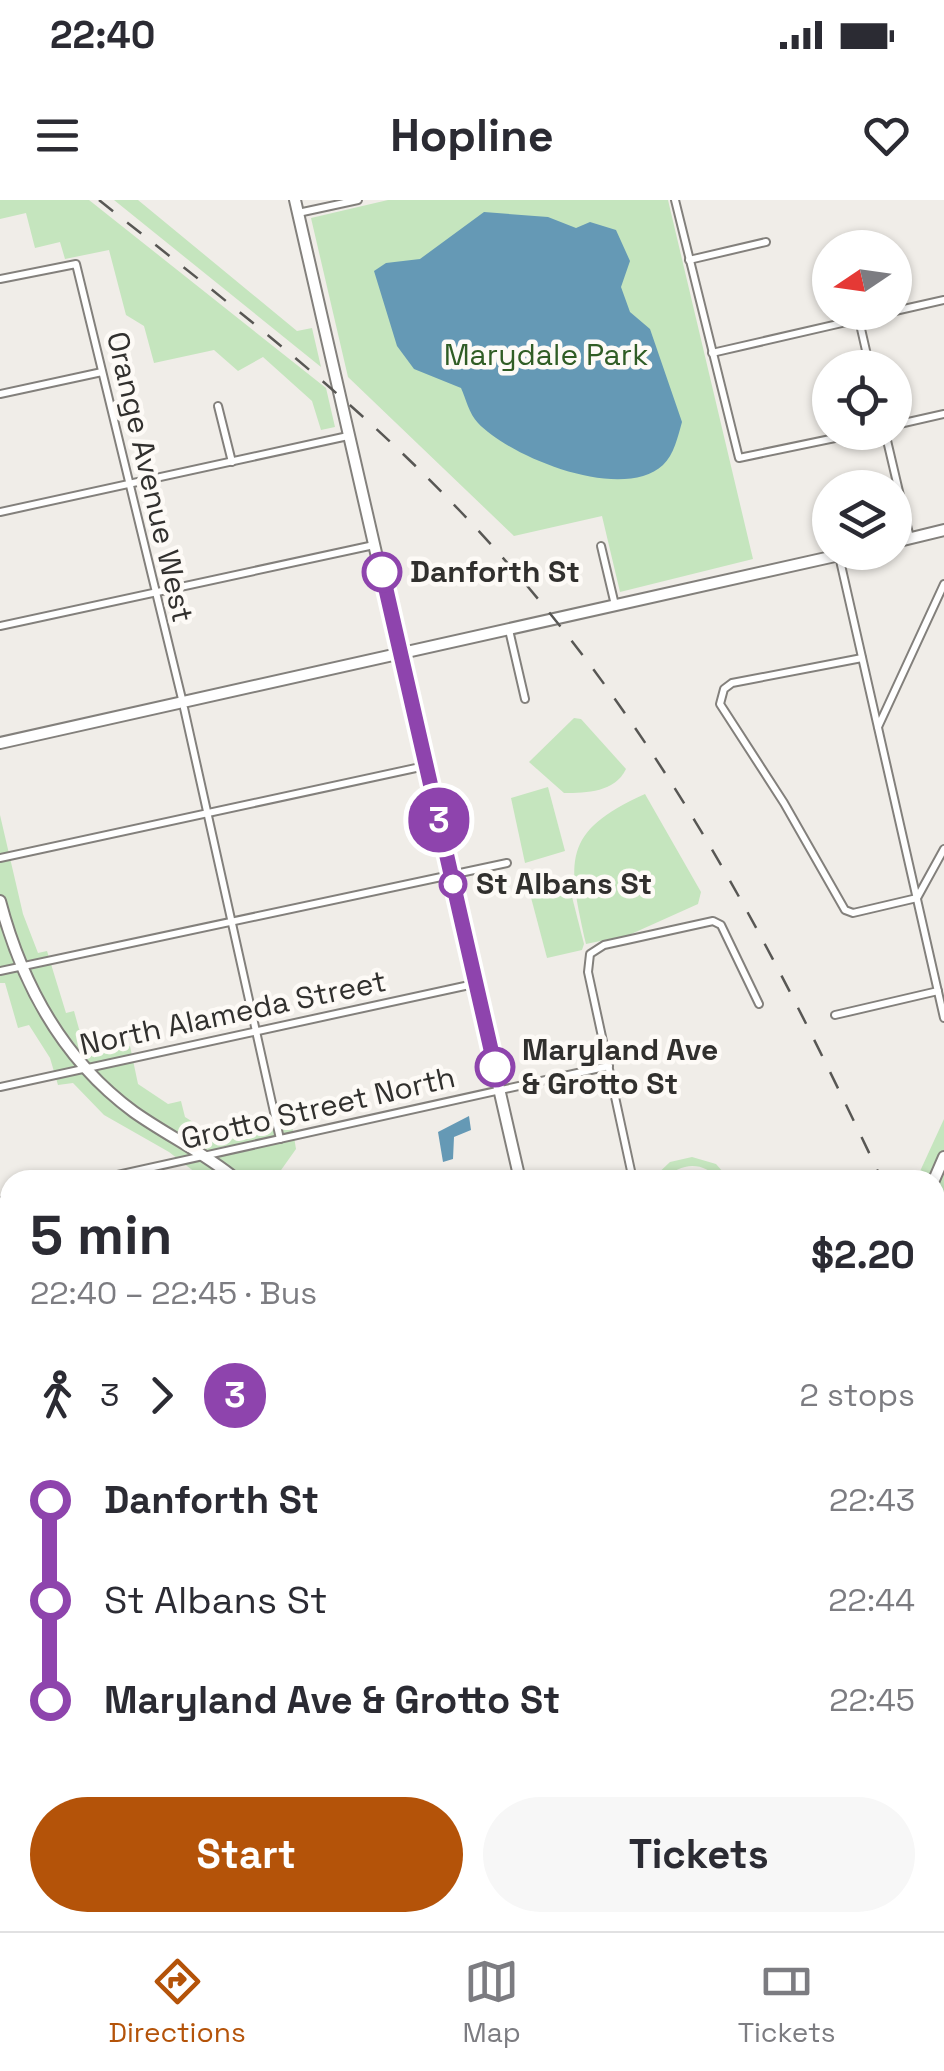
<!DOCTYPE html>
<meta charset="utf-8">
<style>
body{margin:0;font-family:"Space Grotesk",sans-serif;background:#f7f7f7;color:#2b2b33;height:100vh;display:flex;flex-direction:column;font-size:38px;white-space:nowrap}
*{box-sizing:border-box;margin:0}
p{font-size:32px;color:#7c7c81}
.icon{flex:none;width:55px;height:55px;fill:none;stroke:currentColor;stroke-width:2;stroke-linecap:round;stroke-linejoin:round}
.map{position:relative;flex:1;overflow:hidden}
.details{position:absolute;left:0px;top:970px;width:945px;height:762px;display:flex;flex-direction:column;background:#fff;border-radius:30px 30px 0 0;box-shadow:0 2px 8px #0004}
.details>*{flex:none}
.badge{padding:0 20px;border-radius:32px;font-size:35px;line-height:65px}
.needle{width:65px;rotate:257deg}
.fabs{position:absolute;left:812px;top:30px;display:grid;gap:20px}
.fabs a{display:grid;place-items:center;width:100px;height:100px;border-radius:50%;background:#fff;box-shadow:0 2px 8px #0004;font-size:50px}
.map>.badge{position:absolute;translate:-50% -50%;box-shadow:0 0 0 5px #fff}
.legs{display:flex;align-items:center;gap:15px;height:110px;padding:0 30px;font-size:32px}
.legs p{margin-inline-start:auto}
.headline{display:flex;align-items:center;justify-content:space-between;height:170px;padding:0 30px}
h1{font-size:55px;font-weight:700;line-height:75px}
.button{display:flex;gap:20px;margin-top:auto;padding:20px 30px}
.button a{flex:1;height:115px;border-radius:60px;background:#b45309;color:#fff;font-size:40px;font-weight:700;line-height:115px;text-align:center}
.button a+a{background:#f7f7f7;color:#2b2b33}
ul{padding:0 30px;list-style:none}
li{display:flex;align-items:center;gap:35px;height:100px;font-size:38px}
li i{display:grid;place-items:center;width:15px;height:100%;margin:0 12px;background:currentColor}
li i::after{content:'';width:25px;height:25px;margin:-12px;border:8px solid;border-radius:50%;background:#fff}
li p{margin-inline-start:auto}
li:first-child i{background:linear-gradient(#0000 50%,currentColor 0)}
li:last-child i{background:linear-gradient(currentColor 50%,#0000 0)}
.status{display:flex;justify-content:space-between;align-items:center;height:70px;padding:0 50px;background:#fff;direction:ltr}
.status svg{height:28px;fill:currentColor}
header{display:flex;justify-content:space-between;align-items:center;height:130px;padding:0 30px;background:#fff;font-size:45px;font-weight:700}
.tab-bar{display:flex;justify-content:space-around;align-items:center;height:140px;border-top:2px solid #e1e1e2;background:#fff;font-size:28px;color:#7c7c81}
.tab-bar a{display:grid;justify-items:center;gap:5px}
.tab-bar .current{color:#b45309}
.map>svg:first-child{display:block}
.green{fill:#c5e5be}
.water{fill:#6599b5}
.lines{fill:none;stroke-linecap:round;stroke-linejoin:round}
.street-casing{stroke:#83807c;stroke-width:10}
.secondary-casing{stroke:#83807c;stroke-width:14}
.street{stroke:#fff;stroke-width:6}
.secondary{stroke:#fff;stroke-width:10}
.rail{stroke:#585754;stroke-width:2.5;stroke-dasharray:18 18;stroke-linecap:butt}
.line-1-casing{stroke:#fff;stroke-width:22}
.line-1{stroke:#8e44ad;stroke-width:15}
.stop-1-dot{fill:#fff;stroke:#8e44ad;stroke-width:5}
.labels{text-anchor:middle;stroke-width:9;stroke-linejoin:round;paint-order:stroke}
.park-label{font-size:30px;fill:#305d25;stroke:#fdfaf6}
.street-label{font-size:30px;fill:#31302e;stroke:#fdfaf6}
.stop-label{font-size:30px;font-weight:bold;fill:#31302e;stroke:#fdfaf6;text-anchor:start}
</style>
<div class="status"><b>22:40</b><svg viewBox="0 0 49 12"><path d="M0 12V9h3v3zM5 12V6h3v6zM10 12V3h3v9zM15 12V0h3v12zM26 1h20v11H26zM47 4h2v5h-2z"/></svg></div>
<header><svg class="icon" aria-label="menu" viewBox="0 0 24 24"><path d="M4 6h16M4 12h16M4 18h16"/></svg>Hopline<svg class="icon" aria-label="heart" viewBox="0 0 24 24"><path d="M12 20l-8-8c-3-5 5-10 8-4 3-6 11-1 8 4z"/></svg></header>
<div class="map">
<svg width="944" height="1731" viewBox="0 0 944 1731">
<rect width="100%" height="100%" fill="#f0ede8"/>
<g class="green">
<path d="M0 0H89L326 188 335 227 321 230 312 201 263 157 238 171 214 150 154 163 144 126 126 115 109 50 65 59 60 42 35 48 26 13 0 19Z"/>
<path d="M114 0H138L297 131 312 128 321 167Z"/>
<path d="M388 0H668L753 359 620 392 602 316 514 336 348 177 311 18Z"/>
<path d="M574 518 581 519 626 569C615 592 587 593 564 593L529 562Z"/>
<path d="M548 587 565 651 525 663 511 598Z"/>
<path d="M645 594 701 692 698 704 629 735 586 744C568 662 560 632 645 594Z"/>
<path d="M0 615 23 714 38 753 47 751 66 813 74 811 79 829 100 853 130 846 138 884 168 904 181 901 185 917 223 941 292 925 296 949 274 980H205L169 952 104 915 73 883 58 885 50 858 29 825 18 828 5 783H0Z"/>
<path d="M568 681 584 744 582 750 547 758 529 690Z"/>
<path d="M944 919V1001L935 1021V980H916Z"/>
<path d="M692 957 716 964 730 980H720C703 961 681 962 664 980H651L670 962Z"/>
<path d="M935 1457 944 1498V1697L935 1699Z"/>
<path d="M117 1722 869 1723 860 1731H110Z"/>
</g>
<g class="water">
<path d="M484 12 548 17 576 28 590 22 616 30 630 61 621 87 630 112 650 129 682 222C678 236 674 255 663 265 622 303 510 257 478 223 469 214 466 199 461 188L414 169 397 146 374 71 386 63 420 59Z"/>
<path d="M469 916 471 930 454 937 453 959 443 962 438 932Z"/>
<path d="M237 1723H729L725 1731H248Z"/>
</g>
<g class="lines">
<defs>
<g id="street">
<path d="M675 0 739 258 864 232"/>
<path d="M298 13 358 0"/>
<path d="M689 60 766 42"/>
<path d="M0 79 76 64 182 499"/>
<path d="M895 111 944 100"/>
<path d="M859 120 870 168"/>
<path d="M712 153 890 112"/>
<path d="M0 194 102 172"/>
<path d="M218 206 232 262"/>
<path d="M895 225 944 214"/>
<path d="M885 232 910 338"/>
<path d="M0 312 348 236"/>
<path d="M601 346 615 405"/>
<path d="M839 356 944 818"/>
<path d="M0 426 374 345"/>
<path d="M509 430 525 499"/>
<path d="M862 458 732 483 724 489 720 504 784 603 845 710 853 713 917 698 944 649"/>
<path d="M184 508 280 939"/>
<path d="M878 527 944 384"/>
<path d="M0 658 425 566"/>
<path d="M0 771 507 663"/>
<path d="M835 815 938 791"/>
<path d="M0 887 474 784"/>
<path d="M95 980 609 866"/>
<path d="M633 980 588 772 590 754 604 745 713 721 721 725 759 804"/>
<path d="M0 1001 10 999"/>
<path d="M0 1240 10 1284"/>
<path d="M935 1249 944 1247"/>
<path d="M0 1314 10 1304"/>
<path d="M935 1349 944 1347"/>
<path d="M935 1393 944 1433"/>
<path d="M68 1722 70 1731"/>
<path d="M95 1731 101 1722"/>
</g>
<g id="secondary">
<path d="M295 0 520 980"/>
<path d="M895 342 944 330"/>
<path d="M0 543 853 352"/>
<path d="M0 701C22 784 63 860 134 912 168 936 205 953 237 980"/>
<path d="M934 980 944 957"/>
<path d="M0 1459 10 1455"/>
<path d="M935 1710 944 1709"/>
<path d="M747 1731 752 1722"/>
<path d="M881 1731 893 1722"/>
</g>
</defs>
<use href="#street" class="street-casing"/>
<use href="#secondary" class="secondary-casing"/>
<use href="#street" class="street"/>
<use href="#secondary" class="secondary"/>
<g class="rail">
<path d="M99 0C223 99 350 195 460 311 654 515 763 729 882 980"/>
<path d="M935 1092 944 1111"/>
</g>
</g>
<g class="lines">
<defs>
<path id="line-1" d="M382 372 495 867"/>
</defs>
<use href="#line-1" class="line-1-casing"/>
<use href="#line-1" class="line-1"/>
</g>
<g class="stop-1-dot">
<circle cx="382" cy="372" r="18"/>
<circle cx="453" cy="684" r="12"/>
<circle cx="495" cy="867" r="18"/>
</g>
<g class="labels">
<g class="park-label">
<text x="546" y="165">Marydale Park</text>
</g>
<g class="street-label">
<text transform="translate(150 277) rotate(77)" y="10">Orange Avenue West</text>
<text transform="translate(233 813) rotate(-12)" y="10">North Alameda Street</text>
<text transform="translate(318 908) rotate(-13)" y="10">Grotto Street North</text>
</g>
<g class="stop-label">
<text x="410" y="382">Danforth St</text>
<text x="476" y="694">St Albans St</text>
<text x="522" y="860">Maryland Ave<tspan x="522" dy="34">&amp; Grotto St</tspan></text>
</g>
</g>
</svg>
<div class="fabs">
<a><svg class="needle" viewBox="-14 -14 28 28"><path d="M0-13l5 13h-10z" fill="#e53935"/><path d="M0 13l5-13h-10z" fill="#7c7c81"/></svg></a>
<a><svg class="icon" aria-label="locate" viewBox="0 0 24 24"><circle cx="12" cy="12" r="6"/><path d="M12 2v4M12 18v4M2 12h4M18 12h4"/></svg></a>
<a><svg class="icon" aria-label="layers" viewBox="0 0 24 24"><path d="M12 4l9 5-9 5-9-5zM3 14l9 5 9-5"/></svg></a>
</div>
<b class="badge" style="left:439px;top:620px;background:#8e44ad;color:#fff">3</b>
<section class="details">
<div class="headline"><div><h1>5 min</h1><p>22:40 – 22:45 · Bus</p></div><b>$2.20</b></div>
<div class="legs"><svg class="icon" aria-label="walk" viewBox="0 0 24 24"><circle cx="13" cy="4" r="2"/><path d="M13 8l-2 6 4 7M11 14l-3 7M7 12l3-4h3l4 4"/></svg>3<svg class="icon" aria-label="forward" viewBox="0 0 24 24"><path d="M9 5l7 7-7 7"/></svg><b class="badge" style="background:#8e44ad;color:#fff">3</b><p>2 stops</p></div>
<ul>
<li><i style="color:#8e44ad"></i><b>Danforth St</b><p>22:43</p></li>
<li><i style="color:#8e44ad"></i><span>St Albans St</span><p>22:44</p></li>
<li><i style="color:#8e44ad"></i><b>Maryland Ave &amp; Grotto St</b><p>22:45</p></li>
</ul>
<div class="button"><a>Start</a><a>Tickets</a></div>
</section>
</div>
<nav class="tab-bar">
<a class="current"><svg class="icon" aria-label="directions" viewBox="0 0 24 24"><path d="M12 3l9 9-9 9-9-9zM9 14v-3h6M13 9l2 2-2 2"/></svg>Directions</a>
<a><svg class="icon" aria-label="map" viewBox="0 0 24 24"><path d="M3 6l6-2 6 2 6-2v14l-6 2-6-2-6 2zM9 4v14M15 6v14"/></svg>Map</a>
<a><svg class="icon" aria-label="tickets" viewBox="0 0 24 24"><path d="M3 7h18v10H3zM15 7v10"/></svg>Tickets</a>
</nav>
